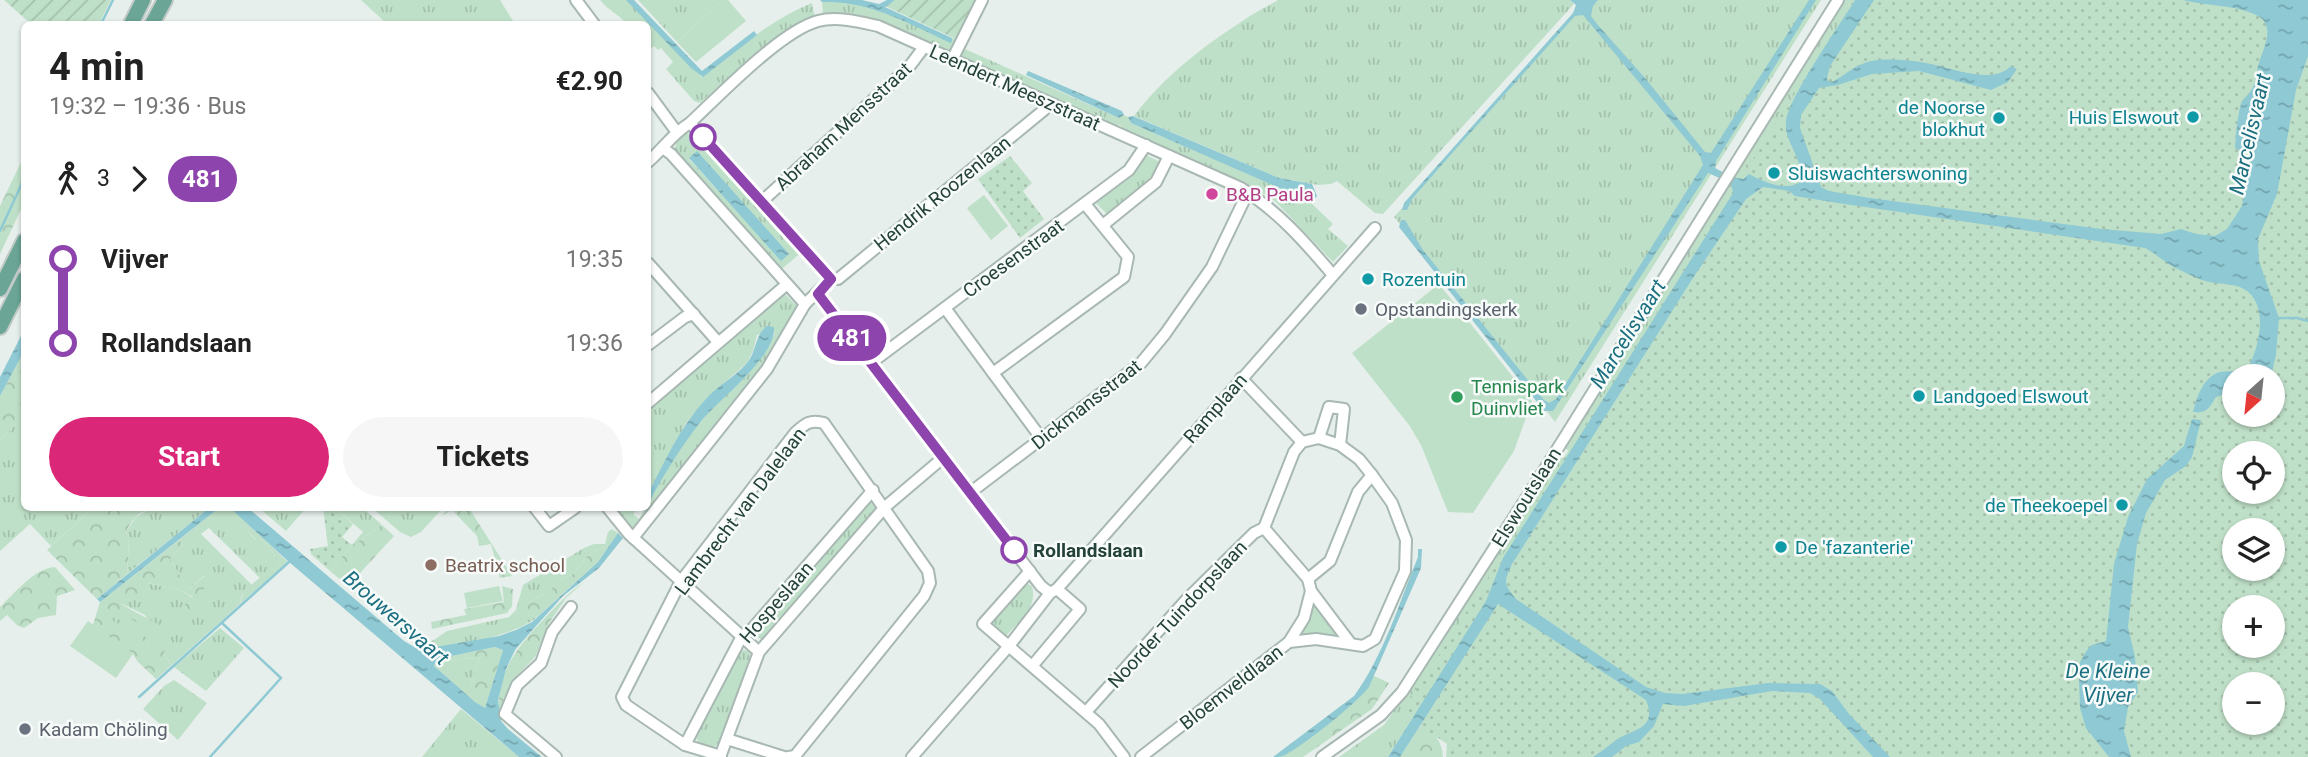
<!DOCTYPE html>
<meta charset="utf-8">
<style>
body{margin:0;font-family:Roboto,sans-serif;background:#f6f6f6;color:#222;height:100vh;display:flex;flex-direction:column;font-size:26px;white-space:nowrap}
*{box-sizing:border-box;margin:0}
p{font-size:23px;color:#767676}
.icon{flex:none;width:38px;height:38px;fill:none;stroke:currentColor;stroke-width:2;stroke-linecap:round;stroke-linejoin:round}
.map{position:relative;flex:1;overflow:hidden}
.side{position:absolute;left:21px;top:21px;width:630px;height:490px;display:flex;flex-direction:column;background:#fff;border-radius:10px;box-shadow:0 2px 5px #0004}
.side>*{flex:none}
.badge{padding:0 14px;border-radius:23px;font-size:24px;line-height:46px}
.needle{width:46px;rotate:207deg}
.buttons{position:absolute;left:2222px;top:364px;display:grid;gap:14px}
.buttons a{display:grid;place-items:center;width:63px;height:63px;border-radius:50%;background:#fff;box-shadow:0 2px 5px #0004;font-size:35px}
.map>.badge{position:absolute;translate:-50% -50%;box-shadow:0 0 0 4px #fff}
.legs{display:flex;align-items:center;gap:10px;height:77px;padding:0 28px;font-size:23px}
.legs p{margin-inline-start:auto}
.summary{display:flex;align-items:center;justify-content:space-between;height:119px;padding:0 28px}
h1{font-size:38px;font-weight:700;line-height:52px}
.cta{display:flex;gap:14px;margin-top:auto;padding:14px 28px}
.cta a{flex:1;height:80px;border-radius:42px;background:#db2777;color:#fff;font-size:28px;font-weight:700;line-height:80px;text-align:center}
.cta a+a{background:#f6f6f6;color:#222}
ul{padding:0 28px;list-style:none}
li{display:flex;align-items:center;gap:24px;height:84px;font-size:26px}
li i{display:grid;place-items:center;width:10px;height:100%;margin:0 9px;background:currentColor}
li i::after{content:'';width:18px;height:18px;margin:-9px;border:5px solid;border-radius:50%;background:#fff}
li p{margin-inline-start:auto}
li:first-child i{background:linear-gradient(#0000 50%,currentColor 0)}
li:last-child i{background:linear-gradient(currentColor 50%,#0000 0)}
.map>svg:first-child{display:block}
.grass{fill:url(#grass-tufts);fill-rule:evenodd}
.forest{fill:url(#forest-crowns)}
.park{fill:url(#park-dots);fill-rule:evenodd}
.garden{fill:url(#garden-furrows)}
.pitch{fill:#bfe0c8}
.water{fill:url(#water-ripples);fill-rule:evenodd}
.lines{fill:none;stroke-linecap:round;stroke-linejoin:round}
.stream{stroke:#8ec9d4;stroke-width:2.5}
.minor-casing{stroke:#a8b8b2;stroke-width:14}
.major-casing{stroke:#c2cac8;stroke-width:18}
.minor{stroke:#fff;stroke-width:10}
.major{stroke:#6aa596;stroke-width:14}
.line-1-casing{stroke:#fff;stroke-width:16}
.line-1{stroke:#8e44ad;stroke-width:10}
.culture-dot{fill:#0f9aa8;stroke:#f7fbf9;stroke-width:2.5}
.stop-1-dot{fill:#fff;stroke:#8e44ad;stroke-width:3.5}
.hotel-dot{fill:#d1479c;stroke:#f7fbf9;stroke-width:2.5}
.worship-dot{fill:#6b7280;stroke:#f7fbf9;stroke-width:2.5}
.leisure-dot{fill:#2e9e5b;stroke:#f7fbf9;stroke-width:2.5}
.education-dot{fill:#8d6e63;stroke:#f7fbf9;stroke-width:2.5}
.labels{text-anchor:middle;stroke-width:5;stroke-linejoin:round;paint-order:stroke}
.street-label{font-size:19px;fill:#24423a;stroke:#f7fbf9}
.culture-label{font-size:19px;fill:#0d838f;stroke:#f7fbf9;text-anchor:start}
.hotel-label{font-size:19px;fill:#b23c85;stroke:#f7fbf9;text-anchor:start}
.worship-label{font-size:19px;fill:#5b616d;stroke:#f7fbf9;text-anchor:start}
.leisure-label{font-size:19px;fill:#27864d;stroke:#f7fbf9;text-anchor:start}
.stop-label{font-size:19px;font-weight:bold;fill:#24423a;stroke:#f7fbf9;text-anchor:start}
.education-label{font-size:19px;fill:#785e54;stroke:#f7fbf9;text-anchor:start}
.water-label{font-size:21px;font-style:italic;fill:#1c6f80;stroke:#f7fbf9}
</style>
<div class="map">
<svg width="2308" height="757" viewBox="0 0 2308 757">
<defs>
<pattern id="grass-tufts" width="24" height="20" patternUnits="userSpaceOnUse" patternTransform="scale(1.75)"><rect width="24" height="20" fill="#bfe0c8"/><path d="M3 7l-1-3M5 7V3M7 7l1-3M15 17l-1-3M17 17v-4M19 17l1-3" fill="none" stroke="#a4c1ad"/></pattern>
<pattern id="forest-crowns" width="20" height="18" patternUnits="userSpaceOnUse" patternTransform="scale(1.75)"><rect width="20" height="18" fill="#bfe0c8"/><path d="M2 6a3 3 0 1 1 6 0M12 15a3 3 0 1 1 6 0" fill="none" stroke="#a4c1ad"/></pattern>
<pattern id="park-dots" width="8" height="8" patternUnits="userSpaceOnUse" patternTransform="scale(1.75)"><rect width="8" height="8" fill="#bfe0c8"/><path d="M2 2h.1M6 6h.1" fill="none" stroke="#a4c1ad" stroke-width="1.8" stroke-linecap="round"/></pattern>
<pattern id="garden-furrows" width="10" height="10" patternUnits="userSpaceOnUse" patternTransform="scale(1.75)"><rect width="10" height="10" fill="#bfe0c8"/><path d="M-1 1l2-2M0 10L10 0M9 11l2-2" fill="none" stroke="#a4c1ad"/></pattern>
<pattern id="water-ripples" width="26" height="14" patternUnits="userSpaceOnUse" patternTransform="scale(1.75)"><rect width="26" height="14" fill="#8ec9d4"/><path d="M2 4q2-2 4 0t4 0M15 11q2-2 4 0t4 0" fill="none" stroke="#74a5ad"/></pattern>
</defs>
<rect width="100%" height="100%" fill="#e6efeb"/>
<g class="grass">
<path d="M361 0H500L513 21 508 24H387Z"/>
<path d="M600 0H629L702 77C738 48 769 21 812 3L815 18 788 29 765 45 700 103 694 101 666 69 673 62 661 48 658 50 654 46 649 50 648 48V24H627C619 15 608 10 600 0Z"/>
<path d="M638 0H723L677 42Z"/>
<path d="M1278 0H1570L1574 4 1383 214 1375 213 1337 181 1331 184 1318 185 1279 178 1134 116C1166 74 1205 45 1250 16 1259 10 1269 6 1278 0Z"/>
<path d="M1588 0H1821L1555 422 1450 283 1394 217Z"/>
<path d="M1844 0H1855L1569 451 1563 447Z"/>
<path d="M843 1 874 7 952 41V38L958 40 951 51 945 52 859 16H823L822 2Z"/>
<path d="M965 49 1119 118 1123 115 1128 117 1131 123 1308 200 1333 224 1328 229 1348 246 1333 262 1276 202 1262 193 1126 132 1120 125 1114 127 964 60 962 55Z"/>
<path d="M693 133 802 252 778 272 675 155 676 142 685 134ZM696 152 782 260 689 159Z"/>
<path d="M1146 155 1160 162C1148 186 1128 199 1108 215L1096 203 1131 177Z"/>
<path d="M785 294 798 307 771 359 635 530 631 527 616 508H638L633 514 639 519C657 487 676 450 702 420 727 391 762 369 775 332L757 335 753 351 747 363 706 399 687 422 648 494V409Z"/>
<path d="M24 416V508H93L51 546 30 524 0 551V440Z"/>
<path d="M1558 454 1564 459 1463 638 1388 757H1339L1384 725 1395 710Z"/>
<path d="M872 497 879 507 763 640 753 634Z"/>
<path d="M151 508C171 510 188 508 209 508L127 574 129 542 126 532 136 517Z"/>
<path d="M219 508 228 511 255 539H261L272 551 279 564 261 579 209 528 201 534 252 585 241 597 240 604 172 665 164 655 106 617 125 614 155 633 145 615 120 603 147 583 180 590 193 598 199 618 205 575 188 589 170 559 183 545 179 540Z"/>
<path d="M259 508H306L286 531Z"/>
<path d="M335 508H363L382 525 350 547 363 532Z"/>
<path d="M372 508H443L421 532 411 537 400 532Z"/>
<path d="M612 529 618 533 609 546 596 550 587 556 573 574 556 582 550 591 527 603V614L537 617C517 635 444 651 416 648L434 640 447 631 509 617 516 610 523 585 584 548 594 544H605L608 532Z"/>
<path d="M1026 583 1032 586C1038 608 1019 621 1006 636L991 623Z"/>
<path d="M1315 603 1338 634 1335 636 1300 634 1310 620Z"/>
<path d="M220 628 244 648 206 691 174 667Z"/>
<path d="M745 650 749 652 750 657 721 742 714 747 700 744 694 735 739 651Z"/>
<path d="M442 658 444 660 480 658 471 686 463 693 434 666 435 661Z"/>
<path d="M174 680 207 703 178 740 143 709 164 686Z"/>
<path d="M461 709 519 757H422Z"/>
</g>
<g class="forest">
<path d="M24 156V203L0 254V206Z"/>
<path d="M24 351V416L0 440V396Z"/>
<path d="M93 508H184C165 519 146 492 126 532L129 542 127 574 97 599 47 550Z"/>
<path d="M222 508 233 510 288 562 240 604C242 587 266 574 279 564L272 551 261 539H256Z"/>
<path d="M448 508H469L512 576 500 578 491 544 479 546 477 536 452 510 442 516Z"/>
<path d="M382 525 394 536 348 586 330 571 350 547Z"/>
<path d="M179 540 183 545 170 559 188 589 206 575 200 618 182 607 193 597 180 590 148 583 138 599 121 604 170 631 159 630 155 634 125 615 107 618 146 637 149 646 161 635 166 638 164 655 172 665 156 679 137 661 133 654 93 625 100 602Z"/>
<path d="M609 546 598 562 537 617 526 614 527 603 550 591 556 582 573 574 587 556 596 550Z"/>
<path d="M55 567 75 590 57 596 56 615 38 618 24 628 18 626 7 615 0 621V607C14 594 34 568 55 567Z"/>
<path d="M584 582 566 598 549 623 535 657 512 681 503 700 501 721C490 680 517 647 544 619 557 605 568 593 584 582Z"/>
<path d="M502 586 513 589 512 606 507 613 432 629 431 622 466 615 464 609 504 602Z"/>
<path d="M495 647 503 650 485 709 463 693 471 686 480 658 444 660 442 658Z"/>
<path d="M1370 674 1389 683 1372 709 1303 757H1275L1313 731 1358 694Z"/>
<path d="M1420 726C1435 730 1442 742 1443 757H1400Z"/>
</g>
<g class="park">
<path d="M1854 0H2308V757H1446L1447 744 1400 712 1432 666ZM2235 376H2273V415H2235ZM2235 453H2273V492H2235ZM2235 530H2273V569H2235ZM2235 607H2273V646H2235ZM2235 684H2273V723H2235Z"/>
<path d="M1010 156 1032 183 1023 191 1044 219 1020 238 978 179Z"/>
<path d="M323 508H335L353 524 342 537 352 545 330 571 311 554 310 549 328 546Z"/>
</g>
<g class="garden">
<path d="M4 0H111L99 24H31Z"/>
<path d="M895 0H977L958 40 885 6Z"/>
</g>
<g class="pitch">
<path d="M723 0H728L746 21 696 62 677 42Z"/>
<path d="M984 195 1008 226 991 240 967 208Z"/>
<path d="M1439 284 1532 401 1514 451 1473 513 1448 512 1421 445 1409 425 1352 353Z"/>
<path d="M499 586 503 601 467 608 464 593Z"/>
<path d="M88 621 133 654 116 678 70 646Z"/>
</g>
<g class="water">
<path d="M626 0H634L702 71 754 31 757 35 703 77 691 68Z"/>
<path d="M820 0H862L879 4 887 0H895L885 7 952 38V41L951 43C909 24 869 0 822 2Z"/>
<path d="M1570 0H1598L1593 6 1591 16 1597 24 1645 78 1705 152 1711 153 1809 0H1816L1716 161 1715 168 1732 177 1743 179 1749 174C1764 182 1783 191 1799 183 1808 163 1783 142 1786 122 1788 98 1840 25 1855 0H1874L1830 66 1827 78 1828 81 1832 82C1845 75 1857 64 1871 61 1888 58 1909 60 1926 63 1950 67 1992 86 2011 66L2017 69 2008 82 1991 90 1919 71 1872 74 1838 85 1819 88 1801 115 1800 128 1821 187 1829 191 1870 198 2101 229 2161 234 2181 229 2196 234 2215 236 2227 229 2242 206 2251 158 2249 154 2235 148C2236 134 2237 118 2241 104 2243 98 2250 94 2253 87 2256 80 2257 73 2258 66 2262 50 2277 27 2258 16 2239 5 2206 6 2183 0H2308V56L2296 90 2277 194 2258 239 2259 261 2279 318 2276 355 2271 376H2235V391L2216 397C2209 408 2207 414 2193 412 2197 397 2203 377 2220 372 2229 370 2238 373 2247 370 2259 349 2270 304 2244 289 2232 282 2215 285 2202 280 2192 276 2182 271 2172 266 2163 261 2155 253 2145 248L1838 203 1795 196 1789 191 1763 187 1746 199 1693 278 1512 564C1504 582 1503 583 1516 599L1646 687 1665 693 1682 694 1769 683 1820 684 1832 691 1849 714 1890 757H1873L1820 699 1810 693 1772 691 1684 706 1663 704 1654 726 1639 742 1626 746 1612 757H1593C1601 752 1608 746 1616 740 1633 729 1658 729 1646 700L1498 604 1400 757H1388L1486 601 1503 558 1733 193 1731 183 1708 173 1553 411H1544L1399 227 1401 220H1405L1423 250 1544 400 1549 403 1556 399 1703 165 1700 156 1583 15 1575 16 1454 151 1412 199 1407 210H1402L1404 203 1573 13 1576 5Z"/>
<path d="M1028 71 1122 111 1124 115 1119 118 1026 75Z"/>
<path d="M1133 116 1279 178 1312 184 1317 196 1312 201 1307 200 1131 123 1128 117Z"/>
<path d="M697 151 789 254 781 261 689 158Z"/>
<path d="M767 326 774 327C777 357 716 401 698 425 679 450 663 476 648 504V494C665 461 680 427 705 400 717 386 735 377 747 363 757 351 754 336 767 326Z"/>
<path d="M24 330V351L0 396V377Z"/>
<path d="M2192 419 2201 420 2192 457 2186 466 2165 480 2146 513 2137 544 2128 627 2135 657 2138 692 2128 707 2124 731 2131 757H2109L2086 728 2080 708 2079 678 2080 662 2087 650 2092 645 2106 641 2114 564 2128 517 2147 479 2184 446Z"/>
<path d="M209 508H219L100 602 97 599Z"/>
<path d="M230 508H248L404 641 416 648H430L499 636 516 630 532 622 598 562 618 533 623 538 599 568 563 596 528 635 515 650 506 669 498 700 501 721 508 729 542 757H519L289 562ZM495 647 503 650 485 708 475 702 434 666 437 659Z"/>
<path d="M1418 549H1422L1421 568 1369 687C1357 703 1302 747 1283 756 1279 757 1277 757 1273 757L1354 696C1384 655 1399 603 1418 557Z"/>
</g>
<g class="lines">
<g class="stream">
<path d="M101 24 113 0"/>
<path d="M0 231 24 179"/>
<path d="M2279 318H2297L2308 321"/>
<path d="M139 697 289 562"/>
<path d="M210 757 281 678 222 623"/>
</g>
<defs>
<g id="minor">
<path d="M576 0 594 24"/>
<path d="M952 60 982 0"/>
<path d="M648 93 676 131"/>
<path d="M690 123 831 279"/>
<path d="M664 149 671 154 805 304 831 279"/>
<path d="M648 162C663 149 673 133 690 123 720 95 781 31 818 21 837 16 860 22 878 26L1241 188C1278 211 1305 242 1333 275"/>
<path d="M760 203 909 67 924 47"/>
<path d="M1103 225 1156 182 1169 156"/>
<path d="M648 263 718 342"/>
<path d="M831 279H838L1044 110 1049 103"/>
<path d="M818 294 1041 586 1050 593"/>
<path d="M945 308 1041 438"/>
<path d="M648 345 685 317 694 314"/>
<path d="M871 363 1129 170 1146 145"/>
<path d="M993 373 1124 277 1128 257 1085 204"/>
<path d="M1241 378 1302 442"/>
<path d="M648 403 786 285"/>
<path d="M1319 438 1329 407 1344 409 1340 445"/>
<path d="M971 492 1141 363 1165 334 1212 267 1248 192"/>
<path d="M535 508 549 526 575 508"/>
<path d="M608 508 629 534 759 652"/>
<path d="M1264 528 1308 579 1311 591 1351 644"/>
<path d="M633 538 767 369 805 304"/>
<path d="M1030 571 983 624 1099 724 1124 757"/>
<path d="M1308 579 1330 561 1358 492 1372 475"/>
<path d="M1289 642 1316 639 1363 646 1375 639 1405 571 1406 540 1392 503 1372 475 1359 459 1340 445 1319 438 1302 442"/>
<path d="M1033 665 1080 609 1057 589"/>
<path d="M1086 712 1187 599 1254 533 1264 528 1294 452 1302 442"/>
<path d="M727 739 784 757"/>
<path d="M685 745 742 636 752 629 873 490"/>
<path d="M721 756 685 745 626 705 622 697 681 581 795 433C805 424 810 419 824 423L928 571 930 583 924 596 795 756 788 757"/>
<path d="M556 757 505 714 517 685 541 663 552 632 571 607"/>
<path d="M720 757 759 652 885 507 944 457"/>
<path d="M912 757 1009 646 1050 593 1057 589 1375 228"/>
<path d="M1141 757 1289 642 1304 618 1311 591"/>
<path d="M1322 757 1381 715 1402 692 1543 472 1838 0"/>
</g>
<g id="major">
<path d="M131 24 143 0"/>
<path d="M152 24 165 0"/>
<path d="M0 289 24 241"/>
<path d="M0 327 24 279"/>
</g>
</defs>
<use href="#minor" class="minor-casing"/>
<use href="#major" class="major-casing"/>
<use href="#minor" class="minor"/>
<use href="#major" class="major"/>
</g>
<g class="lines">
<defs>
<path id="line-1" d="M703 137 831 279 818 294 1014 550"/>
</defs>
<use href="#line-1" class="line-1-casing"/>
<use href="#line-1" class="line-1"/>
</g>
<g class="culture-dot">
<circle cx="2193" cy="117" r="7"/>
<circle cx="1999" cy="118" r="7"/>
<circle cx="1774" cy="173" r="7"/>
<circle cx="1368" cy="279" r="7"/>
<circle cx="1919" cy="396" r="7"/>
<circle cx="2122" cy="505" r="7"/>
<circle cx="1781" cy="547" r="7"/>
</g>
<g class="stop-1-dot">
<circle cx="703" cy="137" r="12"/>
<circle cx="1014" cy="550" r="12"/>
</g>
<circle class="hotel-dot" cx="1212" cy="194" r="7"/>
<g class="worship-dot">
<circle cx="1361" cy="309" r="7"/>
<circle cx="25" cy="729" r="7"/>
</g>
<circle class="leisure-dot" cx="1457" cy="397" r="7"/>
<circle class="education-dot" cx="431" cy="565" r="7"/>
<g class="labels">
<g class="street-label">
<text transform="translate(1015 87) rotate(24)" y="7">Leendert Meeszstraat</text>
<text transform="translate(843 126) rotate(-43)" y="7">Abraham Mensstraat</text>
<text transform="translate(942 193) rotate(-39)" y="7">Hendrik Roozenlaan</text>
<text transform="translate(1013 258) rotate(-36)" y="7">Croesenstraat</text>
<text transform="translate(1086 404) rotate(-38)" y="7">Dickmansstraat</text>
<text transform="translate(1215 408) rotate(-49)" y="7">Ramplaan</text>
<text transform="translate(1526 497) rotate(-58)" y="7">Elswoutslaan</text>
<text transform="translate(740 511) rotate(-53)" y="7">Lambrecht van Dalelaan</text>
<text transform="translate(776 602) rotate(-49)" y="7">Hospeslaan</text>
<text transform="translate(1177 614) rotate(-47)" y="7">Noorder Tuindorpslaan</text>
<text transform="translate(1231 687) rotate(-38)" y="7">Bloemveldlaan</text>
</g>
<g class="culture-label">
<text x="1985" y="114" text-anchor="end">de Noorse<tspan x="1985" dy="22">blokhut</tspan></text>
<text x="2179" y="124" text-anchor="end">Huis Elswout</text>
<text x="1788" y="180">Sluiswachterswoning</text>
<text x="1382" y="286">Rozentuin</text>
<text x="1933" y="403">Landgoed Elswout</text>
<text x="2108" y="512" text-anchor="end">de Theekoepel</text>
<text x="1795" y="554">De 'fazanterie'</text>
</g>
<g class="hotel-label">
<text x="1226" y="201">B&amp;B Paula</text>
</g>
<g class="worship-label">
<text x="1375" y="316">Opstandingskerk</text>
<text x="39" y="736">Kadam Chöling</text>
</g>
<g class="leisure-label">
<text x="1471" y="393">Tennispark<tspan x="1471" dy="22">Duinvliet</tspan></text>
</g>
<g class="stop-label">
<text x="1033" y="557">Rollandslaan</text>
</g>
<g class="education-label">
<text x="445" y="572">Beatrix school</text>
</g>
<g class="water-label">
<text transform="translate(2250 134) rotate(-77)" y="7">Marcelisvaart</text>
<text transform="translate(1628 334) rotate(-58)" y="7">Marcelisvaart</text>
<text transform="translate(396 618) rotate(41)" y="7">Brouwersvaart</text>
<text x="2108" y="678">De Kleine<tspan x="2108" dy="24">Vijver</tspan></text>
</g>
</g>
</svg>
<div class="buttons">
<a><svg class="needle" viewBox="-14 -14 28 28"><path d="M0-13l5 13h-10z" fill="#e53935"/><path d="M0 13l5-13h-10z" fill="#767676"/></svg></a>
<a><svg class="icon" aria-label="locate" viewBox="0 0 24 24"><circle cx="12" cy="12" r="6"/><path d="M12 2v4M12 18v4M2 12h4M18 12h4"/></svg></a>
<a><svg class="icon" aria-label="layers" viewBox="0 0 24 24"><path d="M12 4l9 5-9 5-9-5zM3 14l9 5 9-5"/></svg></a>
<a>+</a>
<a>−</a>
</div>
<b class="badge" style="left:852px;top:338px;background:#8e44ad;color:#fff">481</b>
<section class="side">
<div class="summary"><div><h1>4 min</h1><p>19:32 – 19:36 · Bus</p></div><b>€2.90</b></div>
<div class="legs"><svg class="icon" aria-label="walk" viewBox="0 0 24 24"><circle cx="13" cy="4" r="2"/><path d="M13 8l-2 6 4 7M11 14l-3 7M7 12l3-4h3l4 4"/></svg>3<svg class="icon" aria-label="forward" viewBox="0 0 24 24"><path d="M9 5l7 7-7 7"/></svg><b class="badge" style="background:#8e44ad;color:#fff">481</b></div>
<ul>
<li><i style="color:#8e44ad"></i><b>Vijver</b><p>19:35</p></li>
<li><i style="color:#8e44ad"></i><b>Rollandslaan</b><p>19:36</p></li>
</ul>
<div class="cta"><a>Start</a><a>Tickets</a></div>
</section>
</div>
